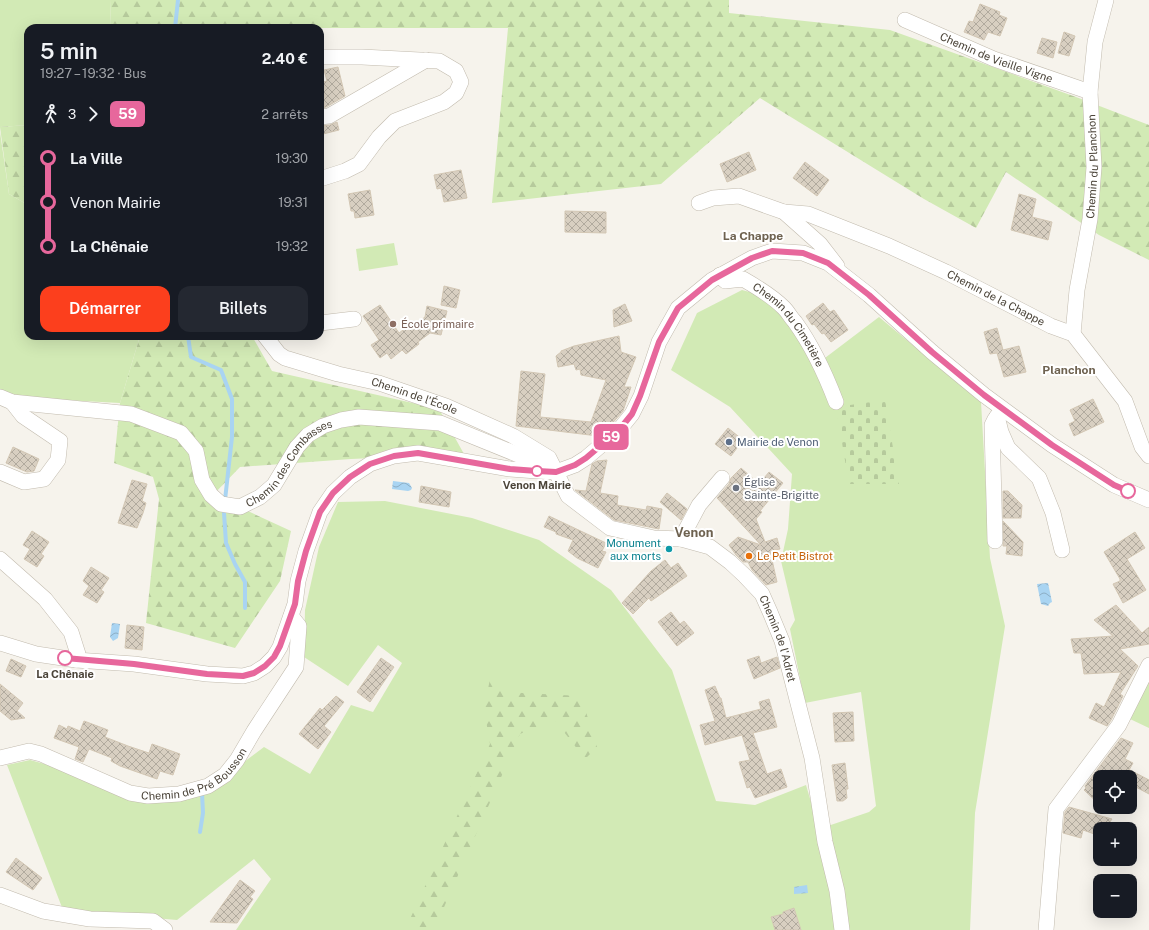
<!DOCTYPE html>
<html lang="fr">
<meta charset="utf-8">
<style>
body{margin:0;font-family:"Public Sans",sans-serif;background:#242831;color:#f1f3f6;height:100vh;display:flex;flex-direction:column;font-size:15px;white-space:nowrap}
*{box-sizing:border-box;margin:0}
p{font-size:13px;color:#9ea1a6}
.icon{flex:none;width:22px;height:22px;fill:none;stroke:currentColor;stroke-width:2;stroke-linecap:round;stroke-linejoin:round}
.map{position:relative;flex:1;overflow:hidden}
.details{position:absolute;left:24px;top:24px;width:300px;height:316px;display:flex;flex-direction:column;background:#171b24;border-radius:12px;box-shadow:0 4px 16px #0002}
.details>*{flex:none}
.badge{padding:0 8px;border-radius:6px;font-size:14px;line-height:26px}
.buttons{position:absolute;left:1093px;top:770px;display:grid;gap:8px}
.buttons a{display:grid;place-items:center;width:44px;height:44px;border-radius:8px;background:#171b24;box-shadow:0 4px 16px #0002;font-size:20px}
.map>.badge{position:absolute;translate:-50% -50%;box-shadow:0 0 0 2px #fff}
.legs{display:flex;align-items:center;gap:6px;height:44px;padding:0 16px;font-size:13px}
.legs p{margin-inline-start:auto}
.head{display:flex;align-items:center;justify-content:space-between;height:68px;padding:0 16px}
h1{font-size:22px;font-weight:600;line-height:30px}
.button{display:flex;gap:8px;margin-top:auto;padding:8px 16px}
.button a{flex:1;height:46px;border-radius:12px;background:#fc3f1d;color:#fff;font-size:16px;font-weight:600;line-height:46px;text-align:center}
.button a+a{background:#242831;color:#f1f3f6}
ul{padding:0 16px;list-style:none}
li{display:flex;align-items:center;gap:14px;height:44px;font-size:15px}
li i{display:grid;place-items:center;width:6px;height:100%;margin:0 5px;background:currentColor}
li i::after{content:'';width:10px;height:10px;margin:-5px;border:3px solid;border-radius:50%;background:#171b24}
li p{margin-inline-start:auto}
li:first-child i{background:linear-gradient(#0000 50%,currentColor 0)}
li:last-child i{background:linear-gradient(currentColor 50%,#0000 0)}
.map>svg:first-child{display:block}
.grass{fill:#d2eab5}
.forest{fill:url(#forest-firs)}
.cemetery{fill:url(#cemetery-stones)}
.water{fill:url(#water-waves)}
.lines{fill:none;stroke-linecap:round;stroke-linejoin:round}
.stream{stroke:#a9d4f2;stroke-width:4}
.building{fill:url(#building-cross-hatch);stroke:#d3c7b4}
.minor-casing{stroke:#c2bbae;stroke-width:16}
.minor{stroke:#fff;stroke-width:15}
.line-1-casing{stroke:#fff;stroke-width:9}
.line-1{stroke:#e7679c;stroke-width:6}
.education-dot{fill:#8d6e63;stroke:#fff;stroke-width:1.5}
.service-dot{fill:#5c6f8a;stroke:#fff;stroke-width:1.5}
.stop-1-dot{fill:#fff;stroke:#e7679c;stroke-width:2}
.worship-dot{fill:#6b7280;stroke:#fff;stroke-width:1.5}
.culture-dot{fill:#0f9aa8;stroke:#fff;stroke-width:1.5}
.food-dot{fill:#e8710a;stroke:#fff;stroke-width:1.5}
.labels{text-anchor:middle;stroke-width:4;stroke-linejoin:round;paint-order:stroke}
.street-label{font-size:11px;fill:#4b4439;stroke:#fff}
.education-label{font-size:11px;fill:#785e54;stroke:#fff;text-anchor:start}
.service-label{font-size:11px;fill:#4e5e75;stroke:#fff;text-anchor:start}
.worship-label{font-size:11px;fill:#5b616d;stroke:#fff;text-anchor:start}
.stop-label{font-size:11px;font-weight:bold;fill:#4b4439;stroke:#fff}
.culture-label{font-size:11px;fill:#0d838f;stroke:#fff;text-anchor:end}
.food-label{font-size:11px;fill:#c56008;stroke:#fff;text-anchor:start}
.neighbourhood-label{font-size:12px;font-weight:bold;fill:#6e6250;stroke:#fff}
.quarter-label{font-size:13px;font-weight:bold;fill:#6e6250;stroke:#fff}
</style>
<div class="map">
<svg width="1149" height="930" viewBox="0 0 1149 930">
<defs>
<pattern id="forest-firs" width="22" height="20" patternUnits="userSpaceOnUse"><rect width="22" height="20" fill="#d2eab5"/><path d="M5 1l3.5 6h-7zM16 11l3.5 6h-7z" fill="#b6ca9c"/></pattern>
<pattern id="cemetery-stones" width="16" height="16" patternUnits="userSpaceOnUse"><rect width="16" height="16" fill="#d2eab5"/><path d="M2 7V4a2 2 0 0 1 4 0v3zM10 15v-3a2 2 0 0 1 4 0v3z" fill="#b6ca9c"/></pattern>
<pattern id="water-waves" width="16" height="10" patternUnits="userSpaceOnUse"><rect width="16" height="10" fill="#a9d4f2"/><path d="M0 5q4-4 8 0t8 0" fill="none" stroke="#8caec5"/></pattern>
<pattern id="building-cross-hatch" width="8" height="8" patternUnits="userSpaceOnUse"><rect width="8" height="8" fill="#d8cfc1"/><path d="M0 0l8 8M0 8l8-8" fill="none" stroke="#b1aa9e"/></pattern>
</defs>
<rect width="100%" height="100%" fill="#f6f3ec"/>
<g class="grass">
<path d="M0 0H110L111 28H28V125L0 127Z"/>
<path d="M0 132 9 194 28 205V336H140L120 403 9 397 0 393Z"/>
<path d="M394 243 398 265 359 271 356 249Z"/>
<path d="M742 290 761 295 786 318 817 364 879 317 981 402 990 558 1005 626 975 813 970 930H236L271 879 254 859 177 920 63 910 7 765 30 760 59 768 137 798 203 793 264 747 310 774 351 705 373 712 402 663 378 645 348 686 304 657 305 610 319 547 338 502 385 501 472 518 539 540 611 590 672 670 716 801 755 805 806 785 819 829 869 812 876 806 861 692 805 703 790 629 795 620 781 561 788 529 792 474 730 407 671 370 697 313Z"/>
<path d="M1149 681V728L1130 719Z"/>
</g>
<g class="forest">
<path d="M110 0H729V13L890 30 1076 97 1149 125V260L1099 235 1006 172 976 228 924 199 760 98 661 184 492 203 508 28H111Z"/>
<path d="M28 125V205L9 194 0 127Z"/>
<path d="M140 336H252L272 371 439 409 464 454 351 459 240 467 213 495 291 531 280 581 235 648 146 623 159 499 153 477 114 463 120 403Z"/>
<path d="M491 674 504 692 581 696 597 747 585 759 554 719 520 734 434 930H405L490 744 484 709Z"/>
</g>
<path class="cemetery" d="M885 400 899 484H849L836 407Z"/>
<g class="water">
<path d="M393 481 409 483 412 488 411 490 408 491 392 489Z"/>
<path d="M1048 583 1052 602 1050 603 1048 606 1041 604 1037 584Z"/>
<path d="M112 623 120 624 118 638 113 641 110 637Z"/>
<path d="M807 885 808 893 794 894V887Z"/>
</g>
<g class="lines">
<g class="stream">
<path d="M175 28 178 0"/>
<path d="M188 336 191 357 221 370 232 399V437L225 500"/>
<path d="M224 513 226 543 235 564 245 582V608"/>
<path d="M200 832 203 813 202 793"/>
</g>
</g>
<g class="building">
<path d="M980 4 1000 12 999 15 1007 18 1000 36 988 32 984 40 964 32 969 21 973 22Z"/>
<path d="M1064 32 1075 36 1069 56 1058 53Z"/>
<path d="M1042 38 1057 42 1053 58 1037 53Z"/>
<path d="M338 67 345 96 326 107 320 108V83L327 81 324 70Z"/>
<path d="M337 122 339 130 323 134 321 126 330 125Z"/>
<path d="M749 152 756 170 727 182 720 164Z"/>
<path d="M805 162 829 180 817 196 793 178Z"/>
<path d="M461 170 467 198 444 202 441 188 437 189 434 175Z"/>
<path d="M370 190 374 215 355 218 354 211H351L348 194Z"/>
<path d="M1019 194 1036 199 1032 217 1052 222 1048 240 1011 230Z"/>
<path d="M565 211 606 212V233L565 232Z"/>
<path d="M444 286 460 290 456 308 441 305Z"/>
<path d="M823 303 830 312 834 310 848 330 831 342 824 333 822 334 814 324 812 325 806 316Z"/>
<path d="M625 304 632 321 614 327 613 310Z"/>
<path d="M380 305 399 333 407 327 409 329 425 317 427 306 447 311 441 335 430 333 418 342 419 344 406 354 402 350 391 359 387 353 380 358 371 345 379 340 363 316Z"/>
<path d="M997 328 1003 350 1019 346 1026 372 1004 377 997 353 990 354 984 332Z"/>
<path d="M619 336 621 352 636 357 624 387H631L623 411 609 427 598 436 516 426 521 371 545 374 540 417 591 422 606 380 581 375 580 369 576 370 574 364 558 367 556 356 561 352V351L574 346Z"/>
<path d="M1093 399 1104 422 1074 436 1069 424 1075 421 1070 410Z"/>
<path d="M728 428 743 440 731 456 715 444Z"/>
<path d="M13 447 39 459 34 471 27 472 6 463Z"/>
<path d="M607 460 600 493 618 496 617 505 646 510 647 506 662 509 659 529 614 520 575 490 586 491 592 464 597 461Z"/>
<path d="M741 468 759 484 769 472 783 483 760 511 762 512 756 519 765 542 777 538 780 549 770 551 777 582 766 585 752 570 748 562H743L736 555 729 545 738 537 761 545 717 498 729 484 731 478Z"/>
<path d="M132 480 147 484 142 501 146 503 143 513 137 528 118 523Z"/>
<path d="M421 486 451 492 449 507 419 502Z"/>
<path d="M1003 491H1008L1022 505 1021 518H1003Z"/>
<path d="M667 493 687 509 681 520 660 502Z"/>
<path d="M549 516 606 543 602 551 606 552 598 568 577 558 568 551 573 540 556 534V532L544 527Z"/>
<path d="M1003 521 1023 542 1022 556 1006 554 1007 546H1003Z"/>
<path d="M32 531 49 542 41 554 44 556 37 567 24 559 30 549 23 545Z"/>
<path d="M1135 532 1145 548 1127 559 1146 590 1123 603 1113 584 1120 581V579L1104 552Z"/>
<path d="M665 560 671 568 678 563 687 576 651 601 649 598 633 614 622 603 651 571Z"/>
<path d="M91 567 109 578 101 590 104 592 97 603 83 595 89 586 83 581Z"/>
<path d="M1116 605 1142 633 1149 627V644L1120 649 1138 666 1120 694 1123 696 1111 720 1107 726 1089 718 1096 703 1104 707 1121 672 1084 674 1081 653H1074L1071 639 1113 636 1094 620Z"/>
<path d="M671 612 680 624 684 621 694 633 677 646 658 622Z"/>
<path d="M127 625 144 627 142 650 125 648Z"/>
<path d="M759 656 761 663 777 657 780 668 754 679 747 660Z"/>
<path d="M381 658 394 667 370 702 357 692Z"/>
<path d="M11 659 26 666 21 677 6 671Z"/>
<path d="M0 684 23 703 17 711 25 718 11 720 0 711Z"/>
<path d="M715 686 720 698H721L726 718 761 709 759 702 769 699 777 727 753 733 767 774 781 769 787 787 755 798 750 787 747 788 739 762 750 760 742 735 705 745 700 725 715 721 705 690Z"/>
<path d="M336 696 344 702 324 726 331 732 318 749 299 734 320 708 322 710Z"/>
<path d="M853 712 854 741 835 742 833 713Z"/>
<path d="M84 721 108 730 105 737 128 746 149 753 152 744 180 754 173 775 160 771 157 779 120 766 111 761 112 758 89 749 83 762 75 759 79 747 54 738 59 725 67 729 68 726 80 731Z"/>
<path d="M1121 738 1133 743 1125 759 1133 763 1125 777H1100V805L1084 790 1086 788 1085 786Z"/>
<path d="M845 763 848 789H846L847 798 843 801H837L832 765Z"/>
<path d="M1130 770 1149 780V794L1134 786 1130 782Z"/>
<path d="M1069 807 1112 819 1105 829H1100V836L1083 830 1081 838 1063 833 1065 812Z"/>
<path d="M16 858 42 878 33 890 6 872Z"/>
<path d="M240 880 255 891 250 897 253 899 237 923 210 922Z"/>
<path d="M794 908 801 930H775L771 917 783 914V912Z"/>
</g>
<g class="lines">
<defs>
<g id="minor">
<path id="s1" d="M905 20 994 59 1090 92"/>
<path d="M320 57H362L439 61 456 71 461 82 456 93 444 102 395 121 379 137 359 164 345 171 320 179"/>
<path d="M320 117 329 116 426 60"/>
<path d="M699 203 713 198 739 196 784 212 820 244 837 266"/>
<path id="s2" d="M784 212 808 214 889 246 946 272 1051 326 1073 334 1125 401 1142 447 1149 456"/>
<path id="s3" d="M720 275 725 281 743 279C757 287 772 296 784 308 788 312 791 318 795 322 813 347 825 373 836 402"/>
<path d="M320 323 354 319"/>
<path id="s4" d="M1073 334 1077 290 1090 219 1094 167 1090 92 1095 42 1106 0"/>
<path id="s5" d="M265 336 279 354 285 358 338 374 379 383 446 406 513 436 549 458 568 496 610 528 654 538 681 539 710 547 730 562 745 576 762 594 770 612 782 641 812 758 825 842 837 891 842 930"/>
<path id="s6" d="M0 397 12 402 131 414 181 433 196 451 202 480 211 495 221 504 240 507 260 497 274 485 297 447 308 435 323 426 341 420 359 417 440 423 521 456 546 458"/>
<path d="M997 416 1001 432 1008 448 1039 478 1053 513 1062 550"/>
<path d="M0 472 24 482 44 479 58 460 60 441 23 416 12 402"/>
<path d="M681 539 699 505 722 478"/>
<path d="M995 541 992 425 995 419"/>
<path d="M0 559 45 599 71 632 78 654 76 660"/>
<path d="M0 643 36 654 76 660 134 664 207 674 243 676 254 673 265 666 274 657 280 647 295 604 298 581 306 551 320 512 333 493 350 477 370 464 394 456 418 453 510 469 537 471 556 472 575 465 586 458 619 430 632 414 641 396 659 342 678 308 712 280 752 258 772 251 803 253 828 263 869 295 932 352 984 395 1052 445 1114 485 1149 500"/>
<path id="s7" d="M0 758 29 751 41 754 130 793 148 796 179 794 208 786 225 775 237 760 254 731 296 667 299 626 291 616"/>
<path d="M0 895 43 911 90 919 153 921 165 930"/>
<path d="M1046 930 1056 809 1119 725 1149 665"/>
</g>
</defs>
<use href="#minor" class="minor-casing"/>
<use href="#minor" class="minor"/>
</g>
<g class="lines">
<defs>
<path id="line-1" d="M65 658 134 664 207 674 243 676 254 673 265 666 274 657 280 646 295 604 298 581 306 551 320 512 333 493 350 477 370 464 394 456 418 453 510 469 537 471 556 472 575 465 586 458 619 430 632 414 640 396 659 342 678 308 712 280 752 258 772 251 803 253 828 263 869 295 932 352 984 395 1052 445 1114 485 1128 491"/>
</defs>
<use href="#line-1" class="line-1-casing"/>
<use href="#line-1" class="line-1"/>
</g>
<circle class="education-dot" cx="393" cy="324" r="4"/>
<circle class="service-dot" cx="729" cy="442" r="4"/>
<g class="stop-1-dot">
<circle cx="537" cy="471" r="5"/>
<circle cx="1128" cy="491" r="7"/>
<circle cx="65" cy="658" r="7"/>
</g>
<circle class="worship-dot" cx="736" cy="488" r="4"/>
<circle class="culture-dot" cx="669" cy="549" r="4"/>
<circle class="food-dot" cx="749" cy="556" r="4"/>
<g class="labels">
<g class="street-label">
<text dy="4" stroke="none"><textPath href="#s1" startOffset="99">Chemin de Vieille Vigne</textPath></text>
<text dy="4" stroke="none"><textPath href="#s4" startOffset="169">Chemin du Planchon</textPath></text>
<text dy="4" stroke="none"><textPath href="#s2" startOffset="230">Chemin de la Chappe</textPath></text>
<text dy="4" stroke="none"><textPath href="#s3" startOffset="92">Chemin du Cimetière</textPath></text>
<text dy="4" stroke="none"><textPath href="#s5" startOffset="165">Chemin de l'École</textPath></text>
<text dy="4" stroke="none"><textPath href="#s6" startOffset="357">Chemin des Combasses</textPath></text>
<text dy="4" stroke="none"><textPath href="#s5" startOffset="629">Chemin de l'Adret</textPath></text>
<text dy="4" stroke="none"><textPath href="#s7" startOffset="211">Chemin de Pré Bousson</textPath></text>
</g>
<g class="education-label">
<text x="401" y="328">École primaire</text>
</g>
<g class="service-label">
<text x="737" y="446">Mairie de Venon</text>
</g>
<g class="worship-label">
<text x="744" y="486">Église<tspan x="744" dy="13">Sainte-Brigitte</tspan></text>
</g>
<g class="stop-label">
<text x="537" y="489">Venon Mairie</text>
<text x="65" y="678">La Chênaie</text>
</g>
<g class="culture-label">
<text x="661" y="547">Monument<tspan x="661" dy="13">aux morts</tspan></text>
</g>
<g class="food-label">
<text x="757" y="560">Le Petit Bistrot</text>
</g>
<g class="neighbourhood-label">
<text x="753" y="240">La Chappe</text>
<text x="1069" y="374">Planchon</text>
</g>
<g class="quarter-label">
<text x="694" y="537">Venon</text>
</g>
</g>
</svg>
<div class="buttons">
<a><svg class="icon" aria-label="locate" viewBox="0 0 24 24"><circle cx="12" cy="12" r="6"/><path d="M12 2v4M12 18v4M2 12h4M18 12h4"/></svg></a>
<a>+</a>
<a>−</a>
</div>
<b class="badge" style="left:611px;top:437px;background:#e7679c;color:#fff">59</b>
<section class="details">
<div class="head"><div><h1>5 min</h1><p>19:27 – 19:32 · Bus</p></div><b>2.40 €</b></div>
<div class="legs"><svg class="icon" aria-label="walk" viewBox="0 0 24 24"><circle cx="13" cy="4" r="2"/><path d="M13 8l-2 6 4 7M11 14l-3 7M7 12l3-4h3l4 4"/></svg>3<svg class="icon" aria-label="forward" viewBox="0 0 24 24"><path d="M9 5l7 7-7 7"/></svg><b class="badge" style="background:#e7679c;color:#fff">59</b><p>2 arrêts</p></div>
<ul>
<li><i style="color:#e7679c"></i><b>La Ville</b><p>19:30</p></li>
<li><i style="color:#e7679c"></i><span>Venon Mairie</span><p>19:31</p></li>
<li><i style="color:#e7679c"></i><b>La Chênaie</b><p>19:32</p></li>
</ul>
<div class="button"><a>Démarrer</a><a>Billets</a></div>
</section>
</div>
